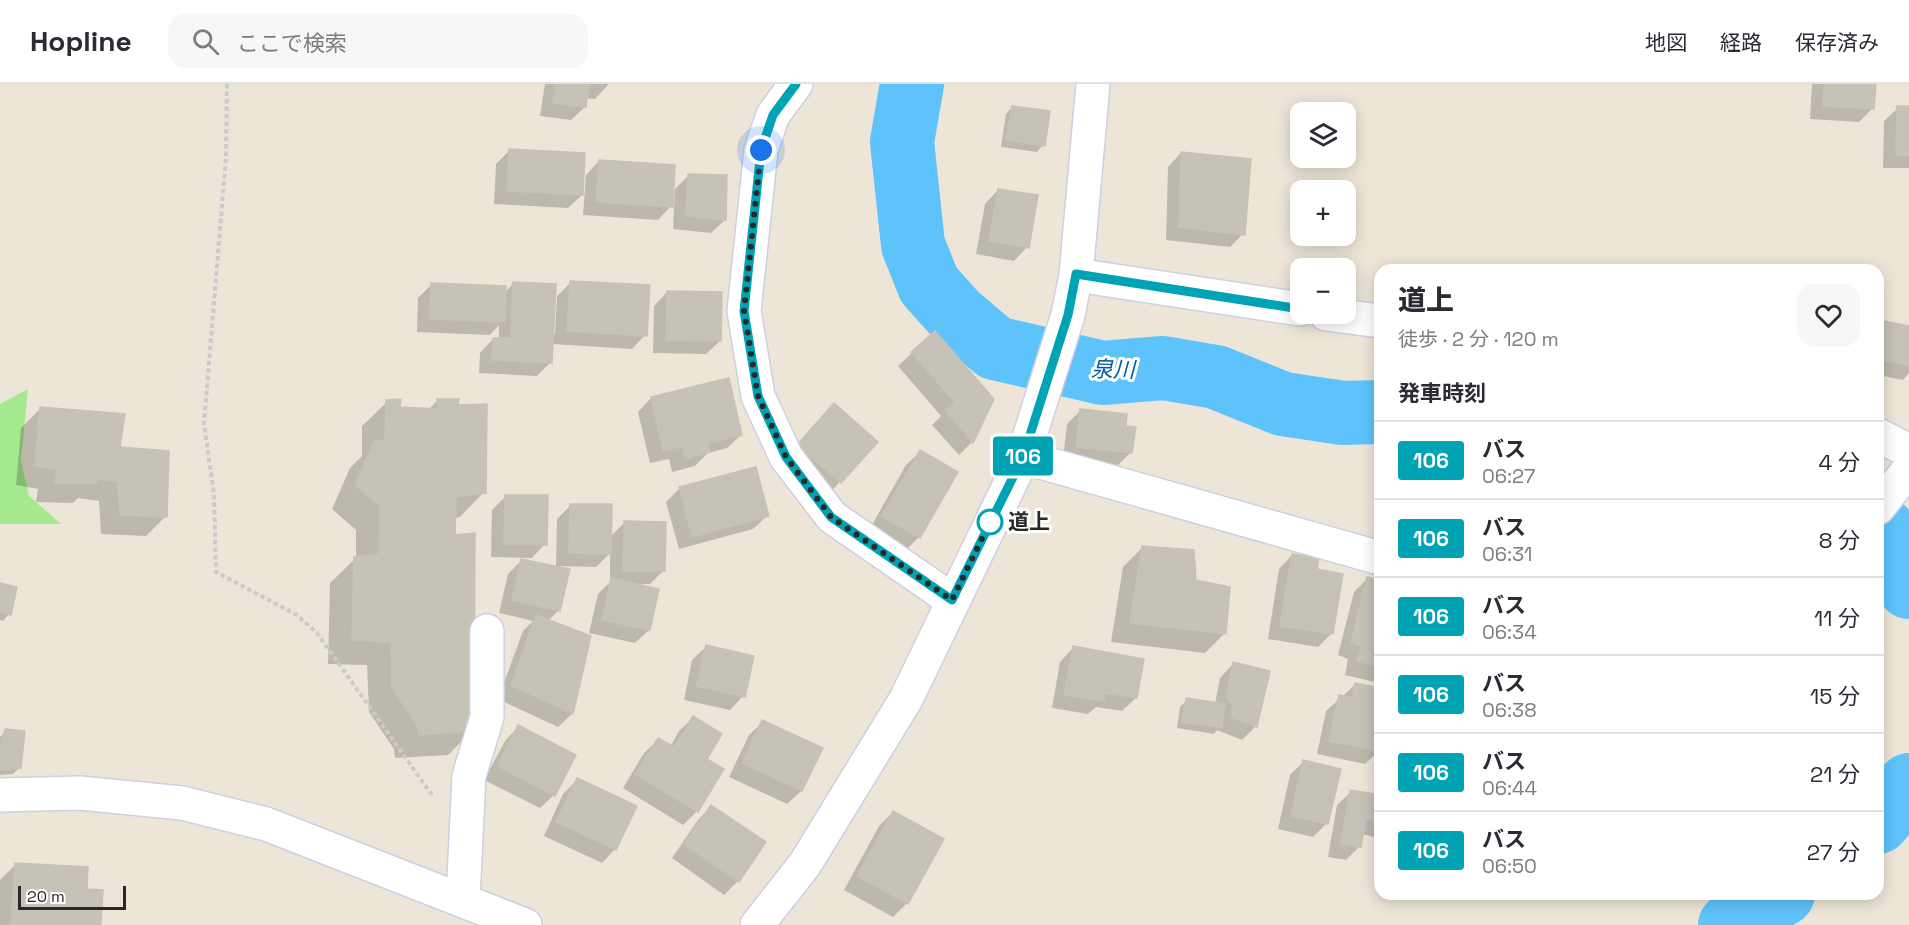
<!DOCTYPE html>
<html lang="ja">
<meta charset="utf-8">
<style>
body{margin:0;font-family:"Space Grotesk","Noto Sans JP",sans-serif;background:#f7f7f7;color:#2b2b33;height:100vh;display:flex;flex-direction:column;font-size:22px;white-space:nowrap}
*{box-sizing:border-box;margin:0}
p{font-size:20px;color:#7c7c81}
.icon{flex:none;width:33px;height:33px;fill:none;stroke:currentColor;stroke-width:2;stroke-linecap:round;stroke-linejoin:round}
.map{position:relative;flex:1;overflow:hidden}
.side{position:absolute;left:1374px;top:180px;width:510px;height:636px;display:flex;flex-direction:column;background:#fff;border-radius:18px;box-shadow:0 3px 15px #0003}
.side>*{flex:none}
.badge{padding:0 12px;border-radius:4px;font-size:21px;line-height:39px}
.tools{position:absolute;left:1290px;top:18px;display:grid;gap:12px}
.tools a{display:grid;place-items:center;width:66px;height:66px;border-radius:12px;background:#fff;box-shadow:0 3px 15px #0003;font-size:30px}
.scale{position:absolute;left:18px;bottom:15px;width:108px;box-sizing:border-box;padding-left:6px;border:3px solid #282828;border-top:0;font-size:16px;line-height:21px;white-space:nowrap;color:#282828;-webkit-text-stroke:4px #fff;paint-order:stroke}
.you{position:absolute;width:30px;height:30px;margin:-15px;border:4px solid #fff;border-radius:50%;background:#1a73e8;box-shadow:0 0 0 9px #1a73e833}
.map>.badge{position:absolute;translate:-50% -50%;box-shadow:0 0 0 3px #fff}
h2{padding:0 24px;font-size:22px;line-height:54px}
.round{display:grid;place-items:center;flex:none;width:63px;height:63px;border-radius:18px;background:#f7f7f7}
.head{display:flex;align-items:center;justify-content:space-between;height:102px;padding:0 24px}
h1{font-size:28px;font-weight:800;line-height:45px}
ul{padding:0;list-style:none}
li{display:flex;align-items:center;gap:18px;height:78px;padding:0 24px;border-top:2px solid #e1e1e2}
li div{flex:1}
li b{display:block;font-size:22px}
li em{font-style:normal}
li .badge{min-width:66px;font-weight:700;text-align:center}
header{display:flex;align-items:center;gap:36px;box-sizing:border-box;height:84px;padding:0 30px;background:#fff;border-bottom:2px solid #e1e1e2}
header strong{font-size:28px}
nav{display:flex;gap:33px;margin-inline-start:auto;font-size:21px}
.search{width:420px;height:54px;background:#f7f7f7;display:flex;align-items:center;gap:15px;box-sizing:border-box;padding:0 21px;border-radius:18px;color:#7c7c81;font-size:22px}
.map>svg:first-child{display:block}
.green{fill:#a5ea8e}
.shadow{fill:#0003}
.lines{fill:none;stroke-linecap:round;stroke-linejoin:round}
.river{stroke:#5ec3fb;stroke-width:64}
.building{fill:#c7c2b8;stroke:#c8c2b2;stroke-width:1.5}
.minor-casing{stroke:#cdcfe3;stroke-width:36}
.tertiary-casing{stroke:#cdcfe3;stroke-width:36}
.path{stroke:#cbcbcb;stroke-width:4;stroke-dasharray:4.5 3;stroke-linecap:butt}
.minor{stroke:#fff;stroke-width:33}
.tertiary{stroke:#fff;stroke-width:33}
.line-casing{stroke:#fff;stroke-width:14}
.line{stroke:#00a3b4;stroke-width:9}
.walk{stroke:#282828;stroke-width:6;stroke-dasharray:0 10.8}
.stop-dot{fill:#fff;stroke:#00a3b4;stroke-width:3}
.labels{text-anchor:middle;stroke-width:6;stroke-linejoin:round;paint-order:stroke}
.stop-label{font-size:21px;font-weight:bold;fill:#282828;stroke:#fff;text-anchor:start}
.water-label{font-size:22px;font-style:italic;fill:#005da4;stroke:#fff}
</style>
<header>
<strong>Hopline</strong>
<div class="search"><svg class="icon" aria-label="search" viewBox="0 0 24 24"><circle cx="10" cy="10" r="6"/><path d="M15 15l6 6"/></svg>ここで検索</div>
<nav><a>地図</a><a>経路</a><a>保存済み</a></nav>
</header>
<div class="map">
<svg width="1909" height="841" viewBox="0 0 1909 841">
<rect width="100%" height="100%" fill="#ede6d8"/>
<path class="green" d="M28 305 21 376 29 412 61 440H0V320Z"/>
<g class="shadow">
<path d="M545 0H609L595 15 586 14 585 23 571 36 540 32Z"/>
<path d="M1812 0H1874L1873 24 1859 38 1810 35Z"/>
<path d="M1012 23 1043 61 1037 68 1001 63 1006 30Z"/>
<path d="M1898 24H1909V84H1883L1884 37Z"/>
<path d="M510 66 582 111 568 124 494 120 496 80Z"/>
<path d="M1181 69 1243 150 1230 163 1166 156 1168 83Z"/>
<path d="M599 77 671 122 658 136 583 131 586 91Z"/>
<path d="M689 91 725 136 711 149 673 145 675 105Z"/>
<path d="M998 106 1027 163 1014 177 976 170 985 120Z"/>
<path d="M571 198 645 251 632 265 552 260 551 278 537 292 479 289 480 269 493 255H499V241L490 251 417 248 418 214 432 200 504 209 514 199 552 249 555 250 557 212Z"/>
<path d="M667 208 720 257 706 270 653 269 654 222Z"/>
<path d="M1878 238 1909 244V289L1903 296 1878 291Z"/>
<path d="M912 269 992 316 972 358 959 371 932 341 941 332 898 282Z"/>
<path d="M651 314 741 351 727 364 708 369 695 382 672 388 669 375 650 379 638 328Z"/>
<path d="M438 316 456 322 484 408 460 433 454 434 473 646 448 671 395 674 394 665 369 628 367 581 328 580 330 499 356 474V446L332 425 350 384 362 372V342L387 318 399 324 428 326Z"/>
<path d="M40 325 119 364 166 432 146 452 101 450 99 417 78 414 73 419 36 418 38 405 16 401 21 344Z"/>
<path d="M1081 326 1124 343 1131 368 1117 382 1063 376 1067 340Z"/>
<path d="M821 335 876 358 827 412 785 375Z"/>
<path d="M920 368 956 389 919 453 905 467 869 446 906 381Z"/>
<path d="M680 404 767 432 753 445 679 465 666 418Z"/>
<path d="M506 412 545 460 532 474 491 473 492 426Z"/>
<path d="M571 421 610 453 624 439 663 487 650 500H636L649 546 635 559 589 549 598 510 610 498V469L596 483 556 482 557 435Z"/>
<path d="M1143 463 1194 497 1225 549 1205 569 1111 558 1123 483Z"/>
<path d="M1292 471 1316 487 1331 550 1318 563 1268 555 1279 485Z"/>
<path d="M522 476 559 526 548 537 590 553 572 630 558 643 498 615 523 547 533 537 499 529 508 490Z"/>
<path d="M1368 494 1380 498V593L1375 598 1345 591 1348 575 1338 571 1354 508Z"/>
<path d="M0 501 9 530 3 537 0 536Z"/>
<path d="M706 563 743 612 730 626 684 616 692 576Z"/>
<path d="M1073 564 1136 614 1122 627 1096 623 1088 630 1052 624 1060 578Z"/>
<path d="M1233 580 1256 642 1242 656 1217 646 1214 650 1177 644 1180 623 1187 616 1215 620 1220 594Z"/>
<path d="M1356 600 1380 619 1379 667 1365 680 1317 670 1326 627Z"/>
<path d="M693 634 704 675 722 686 697 727 683 741 623 704 644 669 658 656 670 663 679 647Z"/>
<path d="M763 638 821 665 801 707 787 720 729 693 749 651Z"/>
<path d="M518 643 554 711 540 724 484 696 505 657Z"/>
<path d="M6 647 20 683 13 690 0 691V653Z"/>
<path d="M1304 677 1327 739 1313 753 1278 745 1290 691Z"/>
<path d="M577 696 615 765 602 779 544 752 563 710Z"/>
<path d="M1351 708 1380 713V746L1374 753 1362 750 1360 762 1346 776 1328 773 1337 721Z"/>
<path d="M712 722 764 759 738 797 724 811 672 774 698 736Z"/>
<path d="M893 728 942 755 907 819 893 833 844 806 879 742Z"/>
<path d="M15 781 85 806 99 841H0V796Z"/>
</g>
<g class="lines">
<g class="river">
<path d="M912 0 902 58 913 161 929 201 956 231 995 264 1103 289 1163 284 1216 293 1283 320 1343 329 1380 328"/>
<path d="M1878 440 1885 447 1909 503"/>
<path d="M1878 738 1909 701"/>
<path d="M1730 841 1783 810"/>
</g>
</g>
<g class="building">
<path d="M556 0H589L586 23 553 19Z"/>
<path d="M1824 0H1876L1874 25 1823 22Z"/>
<path d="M1012 22 1050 27 1045 62 1006 56Z"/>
<path d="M1897 22H1909V71H1896Z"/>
<path d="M509 65 585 69 583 111 507 107Z"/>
<path d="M1181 68 1251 75 1245 151 1179 143Z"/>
<path d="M599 76 675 81 673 123 596 118Z"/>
<path d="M688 90 727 91 726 136 686 132Z"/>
<path d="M998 105 1038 111 1029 164 989 157Z"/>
<path d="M570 197 650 201 647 252 567 247Z"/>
<path d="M513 198 556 200 552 279 492 276 493 254H511Z"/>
<path d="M431 199 506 202 505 238 430 235Z"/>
<path d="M667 207 722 208 721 257 666 256Z"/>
<path d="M1878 236 1909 242V281L1878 276Z"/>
<path d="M935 247 994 315 973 359 945 326 955 318 911 268Z"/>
<path d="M729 294 742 351 708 359 710 368 685 375 682 362 663 367 651 313Z"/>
<path d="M401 315 400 323 438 325 437 315H459L458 321 487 320 486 409 456 413 455 451 475 449 474 647 419 651 417 640 392 604 391 558 352 556 354 473 379 470 380 422 355 401 374 358 385 356 386 316Z"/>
<path d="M834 319 878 358 841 399 797 361Z"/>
<path d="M40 323 125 330 120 363 169 367 167 433 120 431 118 398 99 395 94 400 55 399 57 386 35 382Z"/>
<path d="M1080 325 1127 330 1126 342 1136 343 1132 369 1076 363Z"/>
<path d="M920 366 958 388 920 454 881 432Z"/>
<path d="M756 383 769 432 692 453 679 403Z"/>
<path d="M505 411H548L547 461 504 460Z"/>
<path d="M570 420H612L611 470 569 469Z"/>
<path d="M624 437 666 438 665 487H623Z"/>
<path d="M1142 462 1194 466 1196 496 1230 503 1226 550 1130 539Z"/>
<path d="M1292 470 1319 474 1317 485 1343 490 1333 550 1280 542Z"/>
<path d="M521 475 570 485 560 527 512 516Z"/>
<path d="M1367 493 1380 496V583L1357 577 1361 562 1351 558Z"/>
<path d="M611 494 659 505 650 546 602 536Z"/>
<path d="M0 499 17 503 11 531 0 528Z"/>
<path d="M536 531 591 552 573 630 511 601Z"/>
<path d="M706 561 754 572 745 613 696 602Z"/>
<path d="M1073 562 1144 575 1137 614 1105 609 1104 617 1064 611Z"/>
<path d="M1233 578 1270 587 1257 643 1231 633 1233 620 1226 614Z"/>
<path d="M1355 599 1380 604V667L1329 657 1339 611 1352 614Z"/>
<path d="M1186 614 1225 620 1222 644 1182 638Z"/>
<path d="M693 632 722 650 707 675 724 685 698 728 635 690 658 654 674 663Z"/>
<path d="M762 636 823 664 802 707 742 679Z"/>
<path d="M518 641 576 671 555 712 497 682Z"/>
<path d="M5 645 25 647 21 684 0 686V665Z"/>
<path d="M1303 676 1341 685 1328 740 1291 732Z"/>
<path d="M577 694 637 722 616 766 556 738Z"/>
<path d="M1350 706 1380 711V738L1366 735 1361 763 1341 760Z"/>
<path d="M711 721 766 758 739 798 684 760Z"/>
<path d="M893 727 944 755 908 820 857 792Z"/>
<path d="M15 779 88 783 87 805 103 806 101 841H11Z"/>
</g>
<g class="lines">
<defs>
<g id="minor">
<path d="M796 0 773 31 761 66 744 227 758 312 786 373 832 433 952 516"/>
<path d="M1023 373 1380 474"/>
<path d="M1878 424 1909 385"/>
<path d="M0 711 80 709 182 719 266 740 525 841"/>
<path d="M463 815 469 692 487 633V547"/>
</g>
<g id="tertiary">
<path d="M1076 191 1300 225"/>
<path d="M1326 230 1380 237"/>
<path d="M1878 351 1909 367"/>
<path d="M757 841 805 780 906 615 1023 373 1068 231 1076 191 1093 0"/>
</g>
</defs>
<use href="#minor" class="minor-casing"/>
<use href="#tertiary" class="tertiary-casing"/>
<path class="path" d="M227 0 226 73 204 340 214 410 216 488 297 531 317 549 432 711"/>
<use href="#minor" class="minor"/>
<use href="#tertiary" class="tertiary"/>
</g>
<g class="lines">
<defs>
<path id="line" d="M796 0 773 31 761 66 744 227 758 312 786 373 831 433 952 516 1023 373 1068 231 1076 190 1300 225"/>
</defs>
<use href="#line" class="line-casing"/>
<use href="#line" class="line"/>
<path class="walk" d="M761 66 744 227 758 312 786 373 831 433 952 516 992 434 990 438"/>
</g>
<circle class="stop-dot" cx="990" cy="438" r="12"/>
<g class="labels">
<g class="stop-label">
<text x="1008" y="445">道上</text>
</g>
<g class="water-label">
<text transform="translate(1113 285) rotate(1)" y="8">泉川</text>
</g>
</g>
</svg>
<div class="tools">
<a><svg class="icon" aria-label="layers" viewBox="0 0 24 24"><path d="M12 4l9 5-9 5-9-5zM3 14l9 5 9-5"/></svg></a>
<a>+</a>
<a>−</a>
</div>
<div class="scale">20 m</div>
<div class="you" style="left:761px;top:66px"></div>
<b class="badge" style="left:1023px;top:372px;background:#00a3b4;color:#fff">106</b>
<section class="side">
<div class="head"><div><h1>道上</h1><p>徒歩 · 2 分 · 120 m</p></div><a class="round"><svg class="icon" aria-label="heart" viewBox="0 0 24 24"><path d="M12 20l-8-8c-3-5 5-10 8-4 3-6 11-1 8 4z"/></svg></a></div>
<h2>発車時刻</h2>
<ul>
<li><span class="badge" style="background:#00a3b4;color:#fff">106</span><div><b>バス</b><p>06:27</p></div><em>4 分</em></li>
<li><span class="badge" style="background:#00a3b4;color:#fff">106</span><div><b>バス</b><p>06:31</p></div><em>8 分</em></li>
<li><span class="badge" style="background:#00a3b4;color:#fff">106</span><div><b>バス</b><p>06:34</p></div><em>11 分</em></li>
<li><span class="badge" style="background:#00a3b4;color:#fff">106</span><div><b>バス</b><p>06:38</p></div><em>15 分</em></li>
<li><span class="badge" style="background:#00a3b4;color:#fff">106</span><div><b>バス</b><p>06:44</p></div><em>21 分</em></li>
<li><span class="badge" style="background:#00a3b4;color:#fff">106</span><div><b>バス</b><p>06:50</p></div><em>27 分</em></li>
</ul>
</section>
</div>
